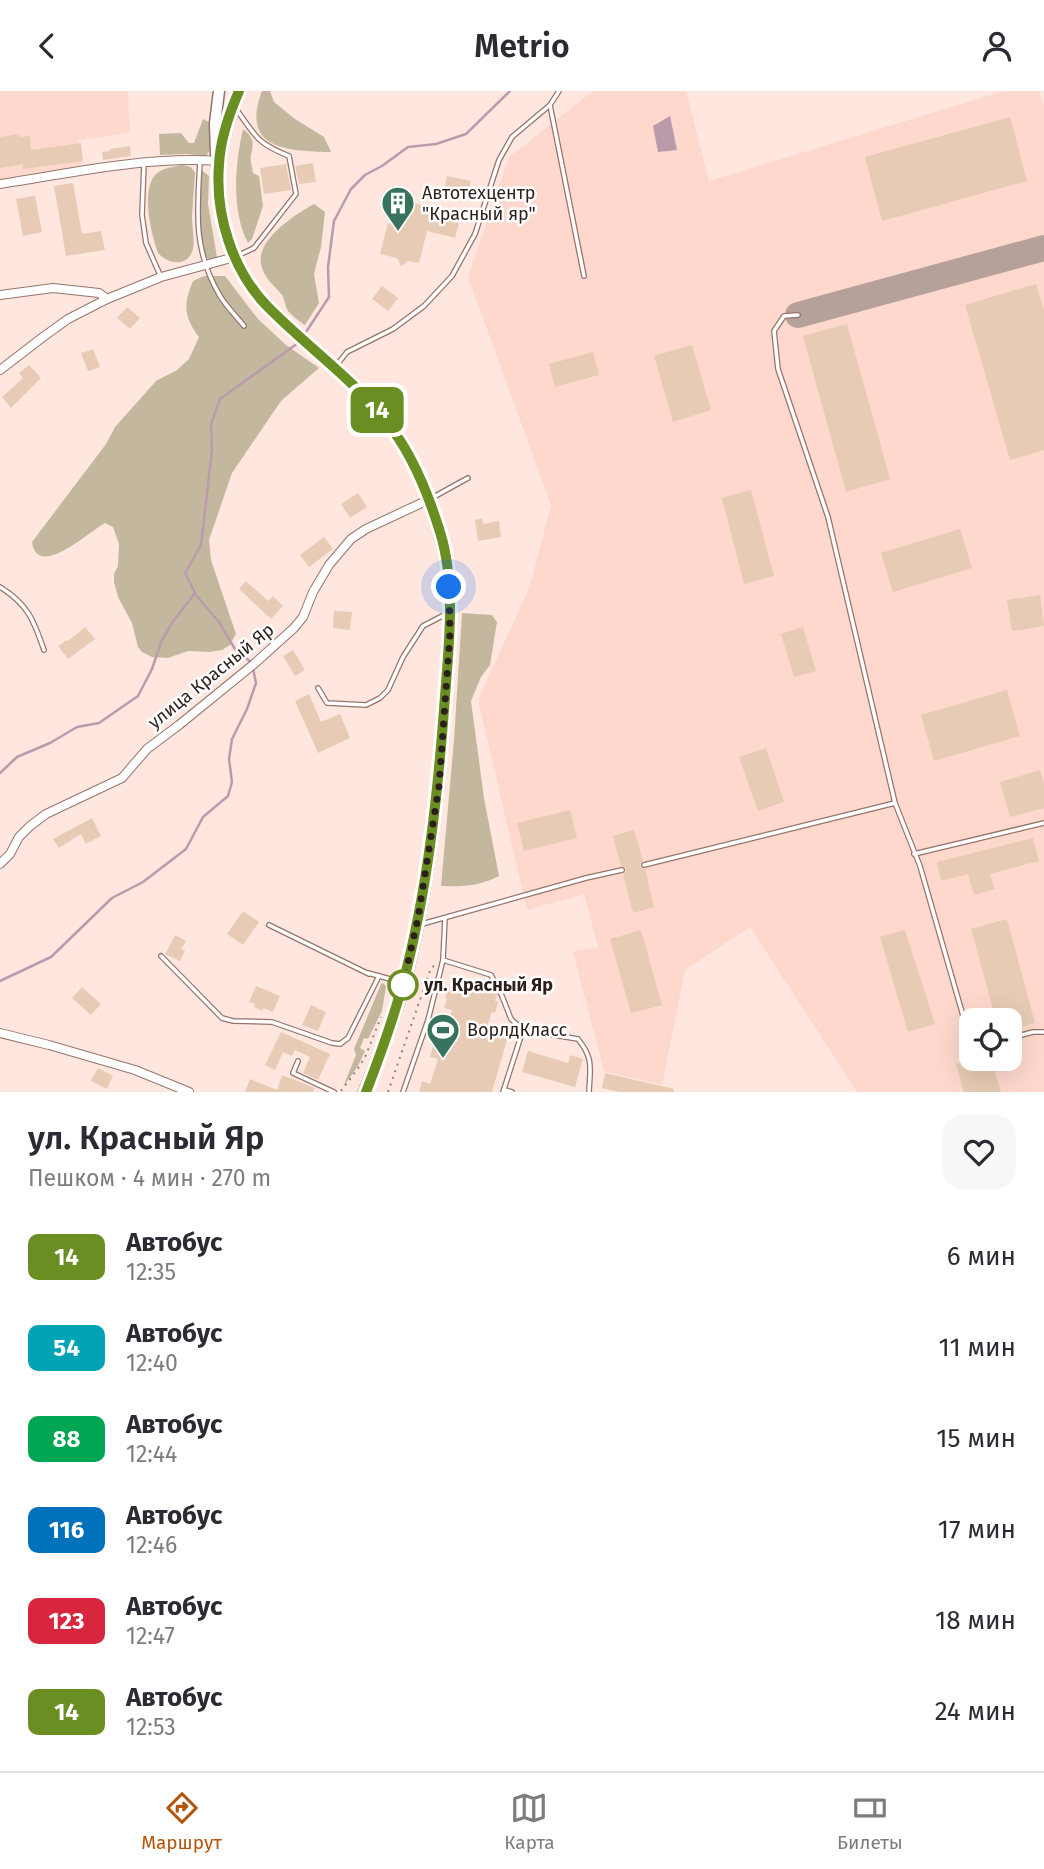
<!DOCTYPE html>
<html lang="ru">
<meta charset="utf-8">
<style>
body{margin:0;font-family:"Fira Sans",sans-serif;background:#f7f7f7;color:#2b2b33;height:100vh;display:flex;flex-direction:column;font-size:26px;white-space:nowrap}
*{box-sizing:border-box;margin:0}
p{font-size:23px;color:#7c7c81}
.icon{flex:none;width:38px;height:38px;fill:none;stroke:currentColor;stroke-width:2;stroke-linecap:round;stroke-linejoin:round}
.map{position:relative;height:1001px;overflow:hidden}
.side{display:flex;flex-direction:column;background:#fff;flex:1}
.side>*{flex:none}
.badge{padding:0 14px;border-radius:10px;font-size:24px;line-height:46px}
.fabs{position:absolute;left:959px;top:917px;display:grid;gap:14px}
.fabs a{display:grid;place-items:center;width:63px;height:63px;border-radius:14px;background:#fff;box-shadow:0 7px 28px #0002;font-size:35px}
.you{position:absolute;width:35px;height:35px;margin:-18px;border:5px solid #fff;border-radius:50%;background:#1a73e8;box-shadow:0 0 0 10px #1a73e833}
.map>.badge{position:absolute;translate:-50% -50%;box-shadow:0 0 0 4px #fff}
.round{display:grid;place-items:center;flex:none;width:74px;height:74px;border-radius:21px;background:#f7f7f7}
.summary{display:flex;align-items:center;justify-content:space-between;height:119px;padding:0 28px}
h1{font-size:33px;font-weight:600;line-height:52px}
ul{padding:0;list-style:none}
li{display:flex;align-items:center;gap:21px;height:91px;padding:0 28px}
li div{flex:1}
li b{display:block;font-size:26px}
li em{font-style:normal}
li .badge{min-width:77px;font-weight:700;text-align:center}
header{display:flex;justify-content:space-between;align-items:center;height:91px;padding:0 28px;background:#fff;font-size:32px;font-weight:600}
.tab-bar{display:flex;justify-content:space-around;align-items:center;height:98px;border-top:2px solid #e1e1e2;background:#fff;font-size:19px;color:#7c7c81}
.tab-bar a{display:grid;justify-items:center;gap:4px}
.tab-bar .on{color:#b45309}
.map>svg:first-child{display:block}
.built{fill:#fed8cd;fill-rule:evenodd}
.green{fill:#c3b89e}
.water{fill:#ba9bac}
.lines{fill:none;stroke-linecap:round;stroke-linejoin:round}
.stream{stroke:#ba9bac;stroke-width:2.5}
.taxiway{stroke:#b5a09a;stroke-width:26}
.building{fill:#e7cbb4}
.lane-casing{stroke:#96736a;stroke-width:6}
.street-casing{stroke:#96736a;stroke-width:10}
.secondary-casing{stroke:#96736a;stroke-width:13}
.primary-casing{stroke:#96736a;stroke-width:15}
.path{stroke:#927f7a;stroke-width:2;stroke-dasharray:2 5;stroke-linecap:butt}
.lane{stroke:#fff;stroke-width:3.5}
.street{stroke:#fff;stroke-width:8}
.secondary{stroke:#fff;stroke-width:10}
.primary{stroke:#fff;stroke-width:12}
.line-casing{stroke:#fff;stroke-width:16}
.line{stroke:#6b8e23;stroke-width:10}
.walk{stroke:#2c1e1a;stroke-width:7;stroke-dasharray:0 12.6}
.stop-dot{fill:#fff;stroke:#6b8e23;stroke-width:3.5}
.labels{text-anchor:middle;stroke-width:5;stroke-linejoin:round;paint-order:stroke}
.poi-label{font-size:18px;fill:#2c1e1a;stroke:#fff;text-anchor:start}
.street-label{font-size:18px;fill:#2c1e1a;stroke:#fff}
.stop-label{font-size:18px;font-weight:bold;fill:#2c1e1a;stroke:#fff;text-anchor:start}
</style>
<header><svg class="icon" aria-label="back" viewBox="0 0 24 24"><path d="M15 5l-7 7 7 7"/></svg>Metrio<svg class="icon" aria-label="person" viewBox="0 0 24 24"><circle cx="12" cy="8" r="4"/><path d="M4 21q1-7 8-7t8 7"/></svg></header>
<div class="map">
<svg width="1044" height="1001" viewBox="0 0 1044 1001">
<rect width="100%" height="100%" fill="#ffe7e0"/>
<g class="built">
<path d="M0 0H128L130 42 77 49 81 76 0 88Z"/>
<path d="M593 0H686L709 90 1004 0H1039L1044 15V1001H857L750 836 685 879 662 994 604 980 573 861 598 856 584 803 527 819 478 609 530 495 551 414 468 186 509 66ZM971 929H1010V968H971Z"/>
</g>
<g class="green">
<path d="M262 0H270L274 11 295 28 324 46 331 61C286 60 240 58 262 0Z"/>
<path d="M203 28 211 32C211 43 214 57 206 65L187 63 160 64 159 43 181 42 189 52H194Z"/>
<path d="M243 38C254 47 254 51 251 64 250 69 252 76 253 82L259 85 263 115 252 148 248 152C231 120 235 72 243 38Z"/>
<path d="M182 74 191 76 195 82C194 96 193 111 192 126 192 136 195 148 193 158 188 177 168 173 158 162 151 143 141 101 155 84 161 77 173 76 182 74Z"/>
<path d="M201 79 209 85 208 113 217 166 216 172H212C211 171 206 166 205 164 196 144 200 101 201 79Z"/>
<path d="M314 113 325 121 321 156 314 183 319 212 305 234C299 230 292 225 288 220 285 215 285 209 282 204 275 195 266 189 262 177 253 150 293 125 314 113Z"/>
<path d="M204 185H225L258 228 286 254 319 277 281 310 232 382 209 449 211 469 236 543 230 554 222 559 209 561 188 560 168 567 152 566 142 561 138 556 132 532 118 506 114 491V483L118 475 119 453 113 436 105 432C91 439 37 490 32 451L106 353 115 336 156 290 177 279 189 268 199 246C184 227 183 213 193 190Z"/>
<path d="M462 522 492 524 497 531 490 574 481 586 471 610 484 707 499 785C480 795 462 796 441 795L454 649Z"/>
<path d="M383 892 386 895 382 920 368 948 364 947 360 957 365 960 358 975 343 996 356 964 354 958 381 893Z"/>
</g>
<path class="water" d="M670 25 677 59 658 61 653 35Z"/>
<g class="lines">
<g class="stream">
<path d="M304 244 329 206 328 176 334 130 351 98 365 84 382 75 408 56 436 53 466 43 510 0"/>
<path d="M0 682 17 666 50 652 77 636 99 632 138 605 152 578 161 551 172 532 195 502 185 482 201 454 212 359 211 333 220 308 298 252"/>
<path d="M0 890 51 866 112 807 143 791 186 758 203 726 228 705 232 691 229 668 232 648 247 618 256 592 252 572 235 558 219 531 195 503"/>
</g>
<path class="taxiway" d="M798 224 1044 157"/>
</g>
<g class="building">
<path d="M1010 26 1027 90 882 130 865 66Z"/>
<path d="M19 43V46L30 45 31 59 81 52 83 70 23 78V73L0 77V46Z"/>
<path d="M130 55 131 65 103 69 102 61 110 60V58Z"/>
<path d="M313 72 316 91 299 93 295 75Z"/>
<path d="M286 73 291 99 264 103 260 77Z"/>
<path d="M447 85 471 90 466 109 443 104Z"/>
<path d="M73 92 82 143 101 140 105 159 66 165 54 95Z"/>
<path d="M35 105 42 141 23 145 16 108Z"/>
<path d="M399 108 461 124 455 147 427 140 419 172 408 170 401 175 397 167 380 163 388 132 393 133Z"/>
<path d="M1036 193 1044 220V359L1010 369 965 214Z"/>
<path d="M382 195 398 207 388 220 372 208Z"/>
<path d="M127 216 140 227 130 238 117 227Z"/>
<path d="M847 233 890 388 846 401 803 245Z"/>
<path d="M692 254 711 319 673 331 654 265Z"/>
<path d="M93 258 100 276 88 280 81 262Z"/>
<path d="M593 261 599 284 555 296 549 273Z"/>
<path d="M29 274 41 287 11 317 2 306 23 287 19 282Z"/>
<path d="M751 399 774 485 744 493 722 407Z"/>
<path d="M358 402 367 416 350 427 341 413Z"/>
<path d="M482 427 483 433 499 430 501 446 478 450 475 429Z"/>
<path d="M960 438 972 477 893 501 881 462Z"/>
<path d="M324 446 333 458 309 476 300 464Z"/>
<path d="M246 490 268 510 273 505 283 515 271 528 239 498Z"/>
<path d="M1040 504 1044 535 1012 540 1007 509Z"/>
<path d="M334 520 352 521 350 539 333 537Z"/>
<path d="M85 536 95 548 68 568 58 555 67 549 68 550Z"/>
<path d="M803 536 816 580 794 586 781 543Z"/>
<path d="M293 559 305 579 295 585 283 565Z"/>
<path d="M1007 599 1020 645 934 670 921 624Z"/>
<path d="M309 603 321 631 340 623 350 647 318 662 295 610Z"/>
<path d="M766 657 784 711 758 720 739 666Z"/>
<path d="M1040 679 1044 693V717L1010 726 1000 691Z"/>
<path d="M570 719 577 747 524 760 517 732Z"/>
<path d="M92 727 101 745 86 753 81 743 59 757 53 748Z"/>
<path d="M634 739 643 770 640 772V776L645 778 654 816 633 822 623 783 626 781V777L621 775 613 745Z"/>
<path d="M1033 747 1039 770 990 783 995 798 974 804 968 783 941 790 937 771Z"/>
<path d="M243 820 259 831 243 854 227 843Z"/>
<path d="M1007 828 1035 932 1010 939V929H996L971 838Z"/>
<path d="M641 839 662 914 631 922 610 848Z"/>
<path d="M905 839 935 933 908 941 880 846Z"/>
<path d="M175 844 186 850 181 858 185 860 180 870 165 863Z"/>
<path d="M462 888 491 897 490 900 495 902 497 904 495 910 498 911 495 922 492 921 486 939 508 945 492 1001H419L422 990 430 993 438 968 430 966 437 942 445 944 452 919 444 917 447 907H445L448 896 451 897 453 889 461 891Z"/>
<path d="M256 895 280 905 273 921 264 917 262 920 254 916 255 913 249 911Z"/>
<path d="M82 896 101 913 91 924 72 907Z"/>
<path d="M311 914 326 921 318 940 302 934Z"/>
<path d="M281 941 330 963 318 989 303 982 310 966 295 959 292 965 283 961 275 979 265 974Z"/>
<path d="M528 960 568 972 570 964 583 968 575 996 522 981Z"/>
<path d="M973 968H991L1001 1001H964L956 973Z"/>
<path d="M98 977 113 985 107 998 91 990Z"/>
<path d="M605 982 674 998V1001H619L602 997Z"/>
<path d="M282 984 315 997 313 1001H245L250 988 277 999Z"/>
</g>
<g class="lines">
<defs>
<g id="lane">
<path d="M550 14 584 185"/>
<path d="M236 18C256 45 256 52 289 65L296 103 254 157 237 165"/>
<path d="M200 71C197 122 193 159 220 205 226 215 236 225 244 235"/>
<path d="M144 72 142 124 146 152 160 184"/>
<path d="M798 224 784 225 774 240 778 278 828 426 895 712"/>
<path d="M336 275 347 261 393 238 424 215 452 185 475 143 499 69 512 46 550 14 559 0"/>
<path d="M430 408 468 387"/>
<path d="M0 496C28 513 34 530 44 559"/>
<path d="M318 597 327 612 366 614 380 607 388 599 403 566 423 535 448 522"/>
<path d="M914 763 1044 732"/>
<path d="M644 774 895 712 920 775 968 942 971 945"/>
<path d="M422 833 586 787 622 779"/>
<path d="M269 834 369 883"/>
<path d="M161 865 222 927 233 930 272 931 332 952 340 953 348 947 379 885"/>
<path d="M443 869 491 884 502 905 511 928 523 939"/>
<path d="M368 882 401 891"/>
<path d="M1010 947 1033 941H1044"/>
<path d="M298 970 293 982 334 1001"/>
<path d="M505 999 512 1001"/>
<path d="M403 1001 428 929 443 869 445 827"/>
<path d="M503 1001 523 939 578 948C594 968 590 977 589 1001"/>
</g>
<g id="street">
<path d="M0 93C72 82 145 65 219 70"/>
<path d="M0 204 53 197 99 202 107 208"/>
<path d="M0 279 43 246 68 228 107 208 161 186 235 166"/>
<path d="M0 773 10 763 19 746 30 735 46 723 122 687 147 658 179 634 254 573 294 537 303 526 313 501 329 474 351 448 366 438 428 409"/>
<path d="M0 942 49 954 135 979 189 1001"/>
</g>
<path id="secondary" d="M216 63 215 32 219 0"/>
<path id="primary" d="M239 0C230 23 220 49 219 74 215 123 232 179 267 215 305 254 351 286 385 329 412 361 428 402 440 442 456 494 449 552 445 605 438 703 428 802 402 898 392 933 379 967 365 1001"/>
</defs>
<use href="#lane" class="lane-casing"/>
<use href="#street" class="street-casing"/>
<use href="#secondary" class="secondary-casing"/>
<use href="#primary" class="primary-casing"/>
<g class="path">
<path d="M341 1000 359 976 366 964 381 926"/>
<path d="M388 1001 431 877 434 875"/>
</g>
<use href="#lane" class="lane"/>
<use href="#street" class="street"/>
<use href="#secondary" class="secondary"/>
<use href="#primary" class="primary"/>
</g>
<g class="lines">
<defs>
<path id="line" d="M239 0C229 23 220 49 219 74 215 123 232 179 267 215 305 254 351 286 385 329 412 361 428 402 440 441 456 492 449 553 445 605 438 701 428 798 403 892 393 929 380 965 366 1001"/>
</defs>
<use href="#line" class="line-casing"/>
<use href="#line" class="line"/>
<path class="walk" d="M403 894 418 827 439 695 450 543 449 496"/>
</g>
<defs>
<symbol id="building-pin" viewBox="-11 -11 22 30"><path d="M0 17L-7.5 6A9.5 9.5 0 1 1 7.5 6Z" fill="#37735d" stroke="#fff"/><path d="M-4-6H4V6H1V3H-1V6H-4ZM-2.5-4.3h1.7v1.8h-1.7ZM.8-4.3h1.7v1.8H.8ZM-2.5-1h1.7V.8h-1.7ZM.8-1h1.7V.8H.8Z" fill="#fff"/></symbol>
<symbol id="stadium-pin" viewBox="-11 -11 22 30"><path d="M0 17L-7.5 6A9.5 9.5 0 1 1 7.5 6Z" fill="#37735d" stroke="#fff"/><path d="M0-5a6.5 5 0 1 0 0 10a6.5 5 0 1 0 0-10ZM-3.5-1.8h7v3.6h-7Z" fill="#fff"/></symbol>
</defs>
<g fill-rule="evenodd">
<use href="#building-pin" x="379" y="93" width="38" height="52"/>
<use href="#stadium-pin" x="424" y="920" width="38" height="52"/>
</g>
<circle class="stop-dot" cx="403" cy="894" r="14"/>
<g class="labels">
<g class="poi-label">
<text x="422" y="108">Автотехцентр<tspan x="422" dy="21">"Красный яр"</tspan></text>
<text x="467" y="945">ВорлдКласс</text>
</g>
<g class="street-label">
<text transform="translate(211 585) rotate(-39)" y="6">улица Красный Яр</text>
</g>
<g class="stop-label">
<text x="424" y="900">ул. Красный Яр</text>
</g>
</g>
</svg>
<div class="fabs">
<a><svg class="icon" aria-label="locate" viewBox="0 0 24 24"><circle cx="12" cy="12" r="6"/><path d="M12 2v4M12 18v4M2 12h4M18 12h4"/></svg></a>
</div>
<div class="you" style="left:449px;top:496px"></div>
<b class="badge" style="left:377px;top:319px;background:#6b8e23;color:#fff">14</b>
</div>
<section class="side">
<div class="summary"><div><h1>ул. Красный Яр</h1><p>Пешком · 4 мин · 270 m</p></div><a class="round"><svg class="icon" aria-label="heart" viewBox="0 0 24 24"><path d="M12 20l-8-8c-3-5 5-10 8-4 3-6 11-1 8 4z"/></svg></a></div>
<ul>
<li><span class="badge" style="background:#6b8e23;color:#fff">14</span><div><b>Автобус</b><p>12:35</p></div><em>6 мин</em></li>
<li><span class="badge" style="background:#00a3b4;color:#fff">54</span><div><b>Автобус</b><p>12:40</p></div><em>11 мин</em></li>
<li><span class="badge" style="background:#00a651;color:#fff">88</span><div><b>Автобус</b><p>12:44</p></div><em>15 мин</em></li>
<li><span class="badge" style="background:#0072bc;color:#fff">116</span><div><b>Автобус</b><p>12:46</p></div><em>17 мин</em></li>
<li><span class="badge" style="background:#d7263d;color:#fff">123</span><div><b>Автобус</b><p>12:47</p></div><em>18 мин</em></li>
<li><span class="badge" style="background:#6b8e23;color:#fff">14</span><div><b>Автобус</b><p>12:53</p></div><em>24 мин</em></li>
</ul>
</section>
<nav class="tab-bar">
<a class="on"><svg class="icon" aria-label="directions" viewBox="0 0 24 24"><path d="M12 3l9 9-9 9-9-9zM9 14v-3h6M13 9l2 2-2 2"/></svg>Маршрут</a>
<a><svg class="icon" aria-label="map" viewBox="0 0 24 24"><path d="M3 6l6-2 6 2 6-2v14l-6 2-6-2-6 2zM9 4v14M15 6v14"/></svg>Карта</a>
<a><svg class="icon" aria-label="tickets" viewBox="0 0 24 24"><path d="M3 7h18v10H3zM15 7v10"/></svg>Билеты</a>
</nav>
